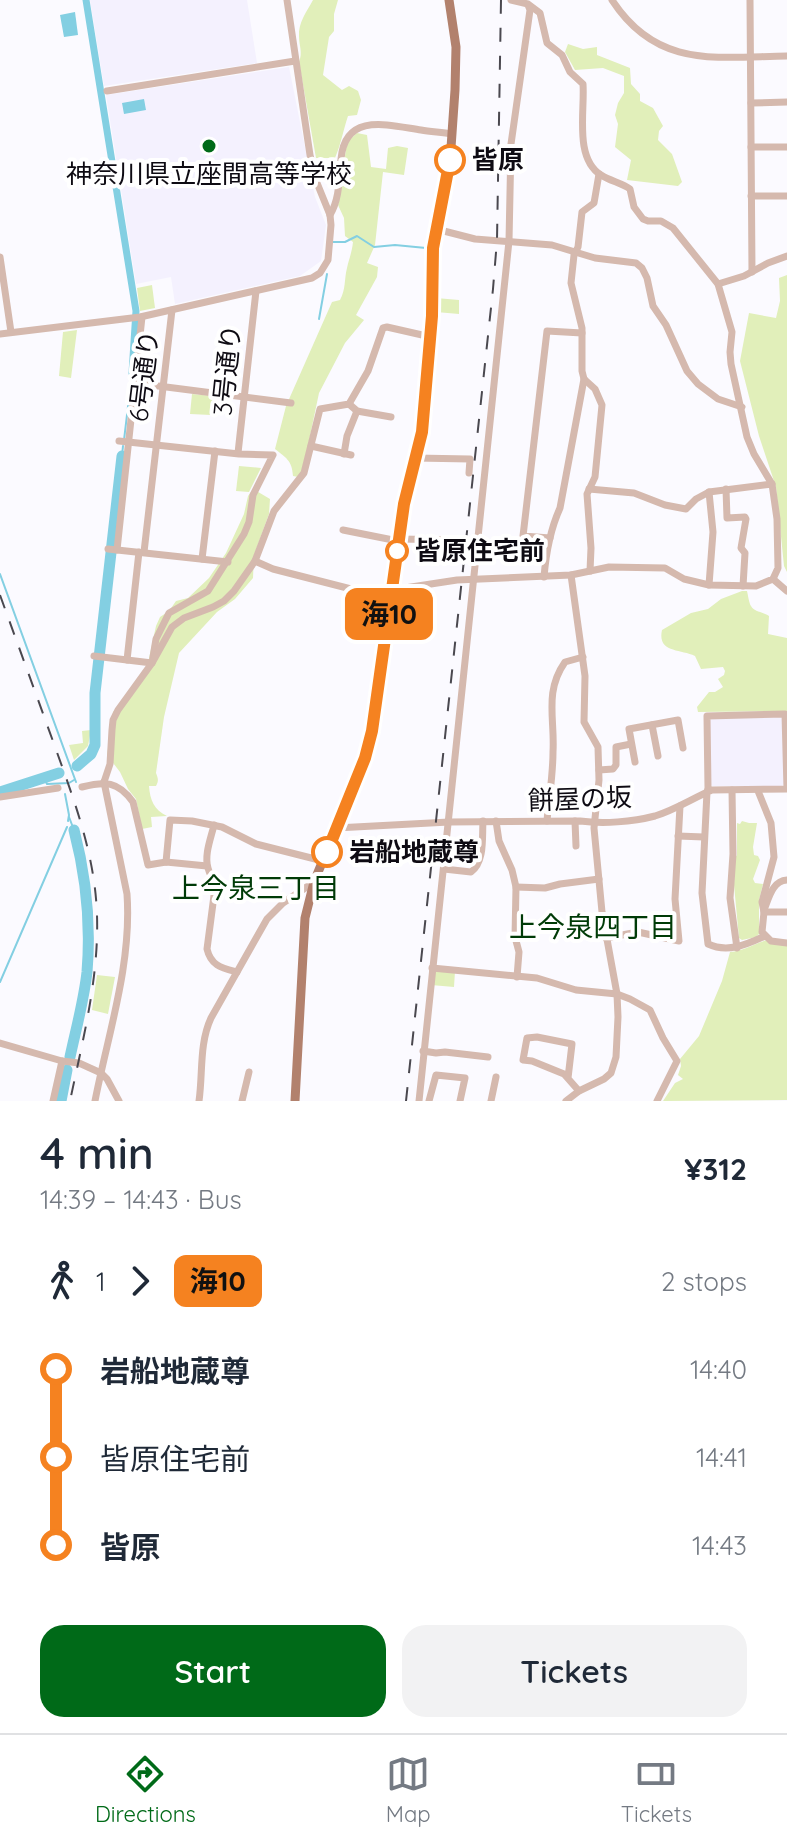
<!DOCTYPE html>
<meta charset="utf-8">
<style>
body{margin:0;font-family:Quicksand,"Noto Sans JP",sans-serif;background:#f2f2f3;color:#1f2937;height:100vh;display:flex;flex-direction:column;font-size:30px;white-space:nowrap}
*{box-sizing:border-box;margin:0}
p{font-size:26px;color:#747a83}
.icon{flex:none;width:44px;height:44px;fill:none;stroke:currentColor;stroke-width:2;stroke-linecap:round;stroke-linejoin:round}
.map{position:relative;height:1101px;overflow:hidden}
.side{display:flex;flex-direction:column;background:#fff;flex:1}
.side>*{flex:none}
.badge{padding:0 16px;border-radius:12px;font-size:28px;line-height:52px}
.map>.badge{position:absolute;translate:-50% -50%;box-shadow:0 0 0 4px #fff}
.legs{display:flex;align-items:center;gap:12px;height:88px;padding:0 40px;font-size:26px}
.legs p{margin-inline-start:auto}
.headline{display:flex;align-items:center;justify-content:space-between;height:136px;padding:0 40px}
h1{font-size:44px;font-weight:600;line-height:60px}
.primary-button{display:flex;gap:16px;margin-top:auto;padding:16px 40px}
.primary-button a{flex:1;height:92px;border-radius:24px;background:#006a18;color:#fff;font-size:32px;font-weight:600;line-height:92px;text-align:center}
.primary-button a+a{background:#f2f2f3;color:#1f2937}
ul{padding:0 40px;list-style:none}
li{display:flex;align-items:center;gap:28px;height:88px;font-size:30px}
li i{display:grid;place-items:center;width:12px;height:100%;margin:0 10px;background:currentColor}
li i::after{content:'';width:20px;height:20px;margin:-10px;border:6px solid;border-radius:50%;background:#fff}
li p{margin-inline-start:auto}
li:first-child i{background:linear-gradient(#0000 50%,currentColor 0)}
li:last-child i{background:linear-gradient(currentColor 50%,#0000 0)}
.dock{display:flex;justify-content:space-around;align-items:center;height:112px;border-top:2px solid #e0e1e3;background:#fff;font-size:22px;color:#747a83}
.dock a{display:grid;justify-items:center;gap:4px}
.dock .on{color:#006a18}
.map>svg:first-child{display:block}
.built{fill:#f4f1fe}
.green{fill:#e1efba}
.water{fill:#83cfe2}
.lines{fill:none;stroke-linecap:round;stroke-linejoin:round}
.stream{stroke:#83cfe2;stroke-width:2}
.canal{stroke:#83cfe2;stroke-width:7}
.river{stroke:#83cfe2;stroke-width:11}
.minor{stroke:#d5b9ae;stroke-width:7}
.major{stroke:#b2816d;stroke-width:9}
.rail{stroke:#4a484f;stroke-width:2;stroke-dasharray:14 14;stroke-linecap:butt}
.line-1-casing{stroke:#fff;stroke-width:18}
.line-1{stroke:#f58220;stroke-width:12}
.poi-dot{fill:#006a18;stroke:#fff;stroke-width:3}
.stop-1-dot{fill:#fff;stroke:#f58220;stroke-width:4}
.labels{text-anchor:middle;stroke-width:8;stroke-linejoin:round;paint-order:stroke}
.stop-label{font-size:26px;font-weight:bold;fill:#0e0b13;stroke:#fff;text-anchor:start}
.poi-label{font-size:26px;fill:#0e0b13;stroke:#fff}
.street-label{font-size:26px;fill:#0e0b13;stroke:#fff}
.neighbourhood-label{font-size:28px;fill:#003b07;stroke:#fff}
</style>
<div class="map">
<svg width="787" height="1101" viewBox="0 0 787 1101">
<rect width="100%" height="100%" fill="#fbfaff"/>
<g class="built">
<path d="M90 0H247L257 63 104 86Z"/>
<path d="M289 67 315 197 326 225 321 261 300 276 175 304 171 277 136 284 106 95Z"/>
<path d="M780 716 782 719 784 784 782 786H712L710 784 709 720 711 717Z"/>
</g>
<g class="green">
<path d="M313 0H338L334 14V31L329 37 323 75 342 90 349 86 358 91 361 100 357 115 348 116C343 131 341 144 335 158H316L299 62C303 52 299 46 299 36 298 23 307 11 313 0Z"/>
<path d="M568 44 583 49 597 47V55L630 68 631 84 640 94V101L653 108 663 126 659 131 658 140 672 154 682 182 678 186 627 180 631 160 615 147 618 124 615 115 618 103 624 93V76L603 68 575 70 565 52Z"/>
<path d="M357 133 367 135 371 167 386 169 388 148 397 146 408 148 404 175 383 172 375 245 367 263 378 267 377 277 356 315 364 320 345 343 319 393 303 469 298 477 293 476C292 460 286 458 275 449L286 406 332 302 340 300C346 289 344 280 347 268 349 259 352 252 353 242L345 236 344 218 338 205 347 142Z"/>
<path d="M787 275V572L784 566 776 487 759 436 740 361 749 313 776 318 780 301 779 278Z"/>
<path d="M152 285 155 308 140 311 137 288Z"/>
<path d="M436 298 459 300V314L436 312Z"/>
<path d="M77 330 71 378 59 376 63 332Z"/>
<path d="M192 394 213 396 211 415 190 414Z"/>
<path d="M239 466 261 468 249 492 236 491Z"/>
<path d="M253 489 270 499 269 514 254 555 253 578 235 599 217 612 179 653 164 717 156 773C158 778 159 781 156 786H149C150 800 154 810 167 816L151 817 152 827 142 829 136 799 128 789 120 772 107 755 113 712 146 672 156 626 160 617 169 611 176 601 188 598 209 578 226 553 244 514 248 496Z"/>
<path d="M742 591H747C748 595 749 603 751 606 754 612 764 612 769 616L768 634 787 638V726L785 711 698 712 697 707 709 692H715L723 687 718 679 724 675 725 671 723 667 701 669 695 656C680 649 657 653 662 630L691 613 708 609 721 599Z"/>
<path d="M353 592 368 594 361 623 344 621Z"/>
<path d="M91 730 88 746 74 760 69 745 83 743 82 731Z"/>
<path d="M742 821 749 823H757L753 847 754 855 758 856 760 860 753 879 755 883 763 884 759 900V934L756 937 742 940 739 938 734 885 735 858 737 855V823L740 824Z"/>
<path d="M767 940 787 944V1100L663 1101 675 1083 683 1079 678 1075 681 1066 680 1059 699 1036 722 981 730 952C743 951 754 944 767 940Z"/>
<path d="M433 969 455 971 454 987 431 985Z"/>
<path d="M97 975 115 977 108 1014 92 1010Z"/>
</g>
<g class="water">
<path d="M75 12 78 35 64 37 60 15Z"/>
<path d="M144 99 146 110 124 114 122 103Z"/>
</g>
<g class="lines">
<g class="stream">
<path d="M333 242H345L357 236 374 247 395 245 426 248"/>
<path d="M319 319 327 274"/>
<path d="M124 440 132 373"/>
<path d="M122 456 123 446"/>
<path d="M0 574 76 782"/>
<path d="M44 778 47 784 69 783 74 780"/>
<path d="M65 794 69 815 68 821"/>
<path d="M69 817 74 830"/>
<path d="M0 982 67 827"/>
</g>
<path class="canal" d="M86 0 136 311 132 373"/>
<g class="river">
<path d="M77 766 91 754 95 745V693L122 456"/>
<path d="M0 792 59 773"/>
<path d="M70 1057C76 1029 84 1000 87 972 91 924 86 876 74 830"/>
<path d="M61 1101 67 1070"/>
</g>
<g class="minor">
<path d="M612 0C657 69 716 57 787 56"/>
<path d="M750 0 752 272"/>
<path d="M107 91 295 61"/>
<path d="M751 103 787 102"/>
<path d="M751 147H787"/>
<path d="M751 196H787"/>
<path d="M330 215C340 198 339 178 341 159 345 112 388 125 421 130 431 132 441 132 452 134"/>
<path d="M436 229 475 239 552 245 595 258 636 263 642 268 647 278 653 306 666 325 687 371 698 384 718 399 742 407"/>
<path d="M0 257 11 332"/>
<path d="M718 284 744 276 768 263 787 256"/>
<path d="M0 334 140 317 312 278 320 273 328 260 331 225 330 215 315 178 310 155 287 0"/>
<path d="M135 383 291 403"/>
<path d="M349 404 357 411 391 417"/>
<path d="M311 446 351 455"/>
<path d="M238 453 256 291"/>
<path d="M344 454 347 436 357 411"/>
<path d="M415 458 470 459 469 473"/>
<path d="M589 489 634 493 665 505 686 509 696 499 709 492 772 484"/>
<path d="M726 489 727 518 745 517 746 519 741 548 745 553 743 586"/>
<path d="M343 530 398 541"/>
<path d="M550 538 523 536 547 331 582 333"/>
<path d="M399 539 457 540"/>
<path d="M108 549 228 562"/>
<path d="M117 550 142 317"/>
<path d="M144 552 172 310"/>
<path d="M202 559 215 451"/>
<path d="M255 561 273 569 351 589 385 591 457 580 571 575 609 567 665 568 684 579 709 585 756 586 773 579 778 568 777 519 772 484 754 454 747 437 731 364 730 352 732 332 718 284 673 228 661 221H648L643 219 634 207 630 189C622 183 610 181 601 175 574 158 585 111 583 84L570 72 562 55 547 43 540 13 528 4 511 0"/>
<path d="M590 571 591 548 587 494 595 477 602 405 595 389 584 379 582 371V328L571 283 574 255 578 247 582 212 594 203 599 174"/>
<path d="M544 577C546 553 550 530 560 508L584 379"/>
<path d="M773 579 787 591"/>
<path d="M709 585 713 532 709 492"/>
<path d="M94 656 152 663 156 639 169 613 208 591 244 534 249 522 253 495 273 455 239 454 119 441"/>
<path d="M127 660 139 552"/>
<path d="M652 725 658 756"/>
<path d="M635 762 629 729 678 720 683 748"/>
<path d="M599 770 613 769 616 765V747L631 744"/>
<path d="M104 782 110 764 112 730 113 720 118 710 152 663 172 627 184 618 213 607 224 601 234 591 255 561 274 511 304 473 320 409 349 404 368 371 383 328 387 327 431 337"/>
<path d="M82 787C105 781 118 781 133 802L148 865 166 862 207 866"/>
<path d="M732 790 733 854 730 898 737 948"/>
<path d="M758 791 771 823 774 857 762 902 764 912 762 932 771 941 787 943"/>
<path d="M0 797 58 788"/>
<path d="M496 821 499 841 512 870 516 887 515 937 519 952 517 977"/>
<path d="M547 821C549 798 553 775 553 752 555 719 544 692 565 662L583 657"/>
<path d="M575 821 576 846"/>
<path d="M214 825C211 838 204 855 208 868 210 876 214 880 215 888L207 949C211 966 222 968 237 972"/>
<path d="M336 828 449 822 580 821C603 824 632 822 655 816 675 810 693 798 712 790L787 789 785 714 707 716 708 788 707 792 702 893 708 944C727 953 746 945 765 936"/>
<path d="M678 836 704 837"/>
<path d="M166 862 170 820 192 821 222 827 256 844 323 861"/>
<path d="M444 869 471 872C485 862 482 837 483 821"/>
<path d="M516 887 545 888 560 884 599 879"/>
<path d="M764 910C769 898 772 881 787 880"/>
<path d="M764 912H787"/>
<path d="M606 938 638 932 679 941 675 899 680 806"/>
<path d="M432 968 537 978 576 990 617 994 630 999 650 1010 663 1038 677 1061 657 1101"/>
<path d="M0 1043 62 1061 79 1063 101 1073 107 1079 119 1101"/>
<path d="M423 1051 436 1053 445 1052 488 1057"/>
<path d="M568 1078 572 1044 537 1037 527 1038 523 1060 532 1061 564 1074 579 1091"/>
<path d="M53 1101 62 1061"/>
<path d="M95 1101C108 1034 132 964 127 894L104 782"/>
<path d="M199 1101C203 1073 199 1044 211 1018L267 919 283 903 314 882"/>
<path d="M242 1101 249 1072"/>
<path d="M419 1101 509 241 511 144 530 10 528 5"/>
<path d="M429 1101 436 1075 465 1078 460 1101"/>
<path d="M491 1101 496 1077"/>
<path d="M566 1101 579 1091 604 1079 611 1073 616 1057 618 1017 617 994 602 912 594 828 599 780 598 747 584 722 585 676 571 575"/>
</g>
<path class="major" d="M295 1101 305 918 314 882 365 758 372 731 404 504 422 432 425 404 432 316 433 248 450 162 455 90 456 47 449 0"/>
<g class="rail">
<path d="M0 595C18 645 36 694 54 744 74 800 95 854 97 915 99 978 83 1039 70 1101"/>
<path d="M406 1101 493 289 497 240 501 0"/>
</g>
</g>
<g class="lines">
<defs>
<path id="line-1" d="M327 852 365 758 372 731 404 504 422 432 432 316 433 248 450 160"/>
</defs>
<use href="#line-1" class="line-1-casing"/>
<use href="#line-1" class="line-1"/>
</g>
<circle class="poi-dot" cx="209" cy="146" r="8"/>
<g class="stop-1-dot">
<circle cx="450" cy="160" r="14"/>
<circle cx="397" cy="551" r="10"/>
<circle cx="327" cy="852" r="14"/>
</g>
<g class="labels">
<g class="stop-label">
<text x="472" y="169">皆原</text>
<text x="415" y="560">皆原住宅前</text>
<text x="349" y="861">岩船地蔵尊</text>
</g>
<g class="poi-label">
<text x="209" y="183">神奈川県立座間高等学校</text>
</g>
<g class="street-label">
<text transform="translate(227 370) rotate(-84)" y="9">3号通り</text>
<text transform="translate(144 376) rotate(-83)" y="9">6号通り</text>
<text transform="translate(580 799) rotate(-2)" y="9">餅屋の坂</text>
</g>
<g class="neighbourhood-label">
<text x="256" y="898">上今泉三丁目</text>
<text x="593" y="937">上今泉四丁目</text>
</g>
</g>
</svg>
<b class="badge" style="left:389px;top:614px;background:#f58220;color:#111">海10</b>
</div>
<section class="side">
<div class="headline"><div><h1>4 min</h1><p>14:39 – 14:43 · Bus</p></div><b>¥312</b></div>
<div class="legs"><svg class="icon" aria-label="walk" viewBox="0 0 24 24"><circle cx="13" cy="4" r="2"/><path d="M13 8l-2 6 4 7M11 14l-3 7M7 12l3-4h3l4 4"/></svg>1<svg class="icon" aria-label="forward" viewBox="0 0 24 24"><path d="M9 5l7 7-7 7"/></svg><b class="badge" style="background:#f58220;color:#111">海10</b><p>2 stops</p></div>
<ul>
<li><i style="color:#f58220"></i><b>岩船地蔵尊</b><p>14:40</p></li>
<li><i style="color:#f58220"></i><span>皆原住宅前</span><p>14:41</p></li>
<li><i style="color:#f58220"></i><b>皆原</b><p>14:43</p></li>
</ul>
<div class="primary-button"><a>Start</a><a>Tickets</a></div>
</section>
<nav class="dock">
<a class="on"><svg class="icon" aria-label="directions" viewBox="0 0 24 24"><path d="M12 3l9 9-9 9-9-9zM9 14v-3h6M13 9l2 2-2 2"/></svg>Directions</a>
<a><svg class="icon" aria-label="map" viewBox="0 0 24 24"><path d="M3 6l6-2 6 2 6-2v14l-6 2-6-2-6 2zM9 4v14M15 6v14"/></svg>Map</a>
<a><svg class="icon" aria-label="tickets" viewBox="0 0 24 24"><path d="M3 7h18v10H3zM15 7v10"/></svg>Tickets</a>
</nav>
